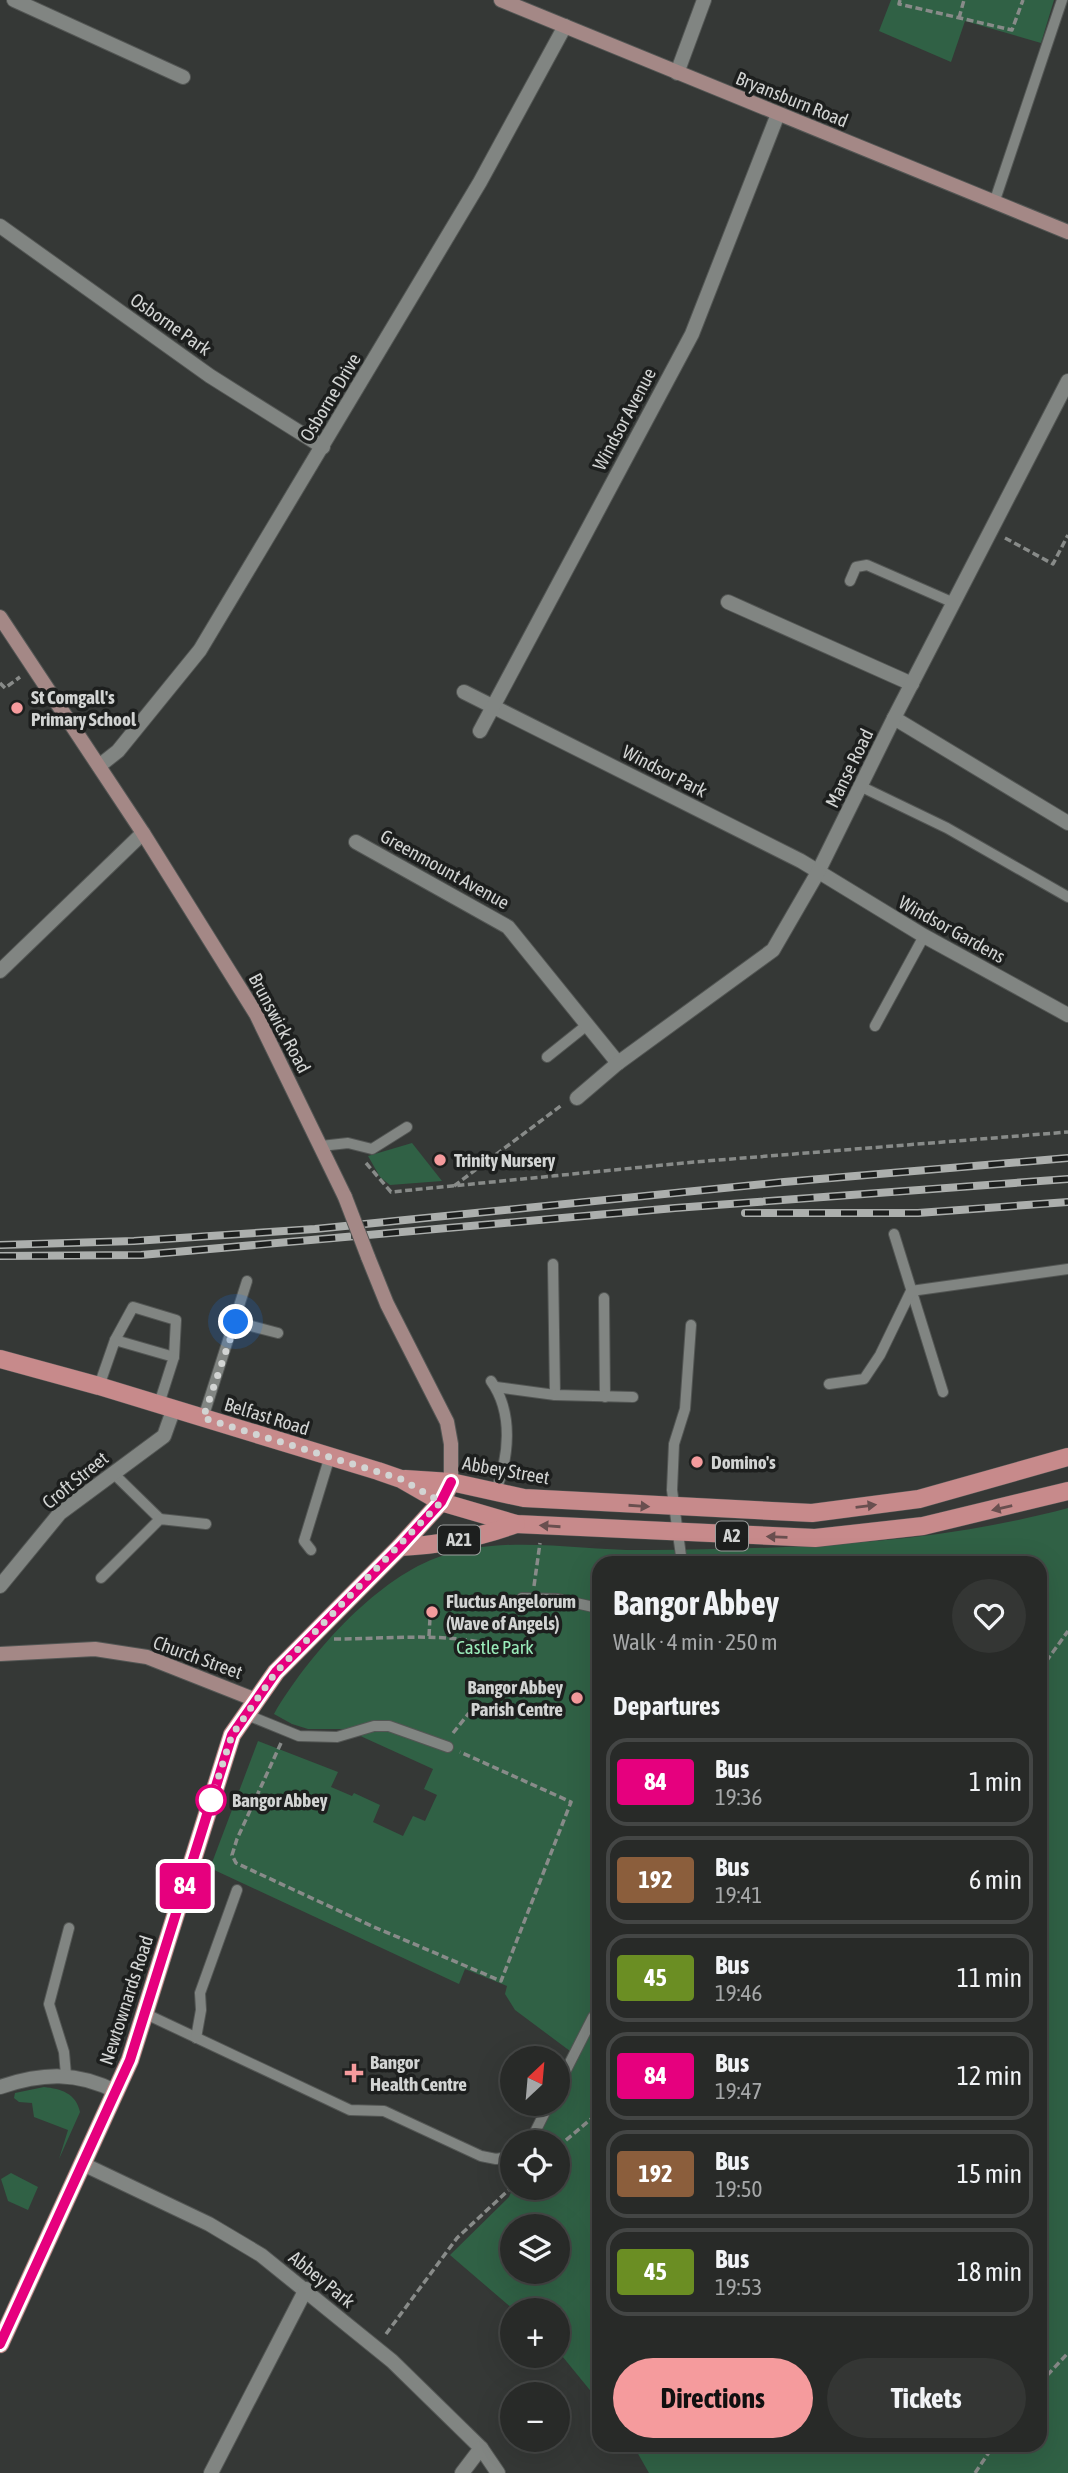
<!DOCTYPE html>
<meta charset="utf-8">
<style>
body{margin:0;font-family:"Asap Condensed",sans-serif;background:#343634;color:#f1f3f6;height:100vh;display:flex;flex-direction:column;font-size:26px;white-space:nowrap}
*{box-sizing:border-box;margin:0}
p{font-size:23px;color:#a5a7a8}
.icon{flex:none;width:38px;height:38px;fill:none;stroke:currentColor;stroke-width:2;stroke-linecap:round;stroke-linejoin:round}
.map{position:relative;flex:1;overflow:hidden}
.side{position:absolute;left:592px;top:1556px;width:455px;height:896px;display:flex;flex-direction:column;background:#282a28;border-radius:21px;box-shadow:0 7px 28px #0002,0 0 0 2px #444645}
.side>*{flex:none}
.badge{padding:0 14px;border-radius:5px;font-size:24px;line-height:46px}
.needle{width:46px;rotate:26deg}
.fabs{position:absolute;left:500px;top:2046px;display:grid;gap:14px}
.fabs a{display:grid;place-items:center;width:70px;height:70px;border-radius:50%;background:#282a28;box-shadow:0 7px 28px #0002,0 0 0 2px #444645;font-size:35px}
.you{position:absolute;width:35px;height:35px;margin:-18px;border:5px solid #fff;border-radius:50%;background:#1a73e8;box-shadow:0 0 0 10px #1a73e833}
.map>.badge{position:absolute;translate:-50% -50%;box-shadow:0 0 0 4px #fff}
h2{padding:0 21px;font-size:26px;line-height:63px}
.round{display:grid;place-items:center;flex:none;width:74px;height:74px;border-radius:37px;background:#343634}
.head{display:flex;align-items:center;justify-content:space-between;height:119px;padding:0 21px}
h1{font-size:33px;font-weight:700;line-height:52px}
.primary-button{display:flex;gap:14px;margin-top:auto;padding:14px 21px}
.primary-button a{flex:1;height:80px;border-radius:42px;background:#f59b9d;color:#111;font-size:28px;font-weight:700;line-height:80px;text-align:center}
.primary-button a+a{background:#343634;color:#f1f3f6}
ul{padding:0;list-style:none}
li{display:flex;align-items:center;gap:21px;height:88px;margin:0 14px 10px;padding:0 7px;border:4px solid #444645;border-radius:21px}
li div{flex:1}
li b{display:block;font-size:26px}
li em{font-style:normal}
li .badge{min-width:77px;font-weight:700;text-align:center}
.map>svg:first-child{display:block}
.green{fill:#306145;fill-rule:evenodd}
.lines{fill:none;stroke-linecap:round;stroke-linejoin:round}
.lane-casing{stroke:#535654;stroke-width:12}
.street-casing{stroke:#535654;stroke-width:16}
.secondary-casing{stroke:#535654;stroke-width:16}
.primary-casing{stroke:#535654;stroke-width:19}
.path{stroke:#888b89;stroke-width:3.5;stroke-dasharray:7 3.5;stroke-linecap:butt}
.lane{stroke:#818582;stroke-width:10}
.street{stroke:#818582;stroke-width:14}
.secondary{stroke:#a48886;stroke-width:14}
.primary{stroke:#c78a8b;stroke-width:18}
.rail-casing{stroke:#acafad;stroke-width:8}
.rail{stroke:#1d1f1e;stroke-width:5;stroke-dasharray:16;stroke-linecap:butt}
.secondary-bridge-casing{stroke:#535654;stroke-width:16;stroke-linecap:butt}
.secondary-bridge{stroke:#a48886;stroke-width:14}
.oneway{fill:#694f4f}
.line-casing{stroke:#fff;stroke-width:16}
.line{stroke:#e6007e;stroke-width:10}
.walk{stroke:#d2d4d3;stroke-width:7;stroke-dasharray:0 12.6}
.poi-dot{fill:#f59b9d;stroke:#1d1f1e;stroke-width:2.5}
.stop-dot{fill:#fff;stroke:#e6007e;stroke-width:3.5}
.labels{text-anchor:middle;stroke-width:7;stroke-linejoin:round;paint-order:stroke}
.shield{fill:#1d1f1e;stroke:#9c9e9d;stroke-width:2}
.shield-label{font-size:18px;font-weight:bold;fill:#d2d4d3}
.street-label{font-size:19px;fill:#d2d4d3;stroke:#1d1f1e}
.poi-label{font-size:19px;font-weight:bold;fill:#d2d4d3;stroke:#1d1f1e;text-anchor:start}
.park-label{font-size:19px;fill:#9bedbb;stroke:#1d1f1e}
.stop-label{font-size:19px;font-weight:bold;fill:#d2d4d3;stroke:#1d1f1e;text-anchor:start}
</style>
<div class="map">
<svg width="1068" height="2473" viewBox="0 0 1068 2473">
<rect width="100%" height="100%" fill="#353836"/>
<g class="green">
<path d="M891 0H1054L1041 43 965 21 951 62 879 31Z"/>
<path d="M412 1143 442 1181 390 1185 380 1177 368 1156Z"/>
<path d="M1068 1508V2473H649L633 2445H1040V1563H598V2400L558 2351V2310H514L450 2255 509 2197 513 2188H558V2142H534L551 2104H558V2089L574 2054 515 2010 505 1994 507 1986 465 1969 459 1984 210 1868 258 1741 338 1772 331 1787 352 1796 354 1793 380 1805 373 1822 403 1836 413 1816 425 1821 437 1795 424 1789 433 1769 345 1729H308L292 1724 274 1714C307 1657 374 1581 436 1558 503 1533 578 1551 647 1550 788 1549 931 1545 1068 1508ZM513 2226H558V2272H513Z"/>
<path d="M44 2087C61 2089 76 2093 80 2112L59 2159 68 2130 34 2117 32 2103 19 2102 14 2098 15 2093Z"/>
<path d="M11 2173 38 2187 28 2210 8 2201 1 2179Z"/>
</g>
<g class="lines">
<defs>
<g id="lane">
<path d="M994 203 1062 0"/>
<path d="M850 581 856 567 867 565 954 603"/>
<path d="M862 787 947 828 1068 897"/>
<path d="M875 1026 924 936"/>
<path d="M547 1057 587 1025"/>
<path d="M321 1146 348 1143 372 1149 407 1127"/>
<path d="M894 1234 943 1392"/>
<path d="M553 1264 555 1395"/>
<path d="M604 1298 605 1397"/>
<path d="M236 1322 278 1333"/>
<path d="M115 1340 133 1307 176 1320 174 1357"/>
<path d="M491 1381C514 1413 509 1458 495 1493"/>
<path d="M829 1384 864 1379 880 1355 911 1291 1068 1269"/>
<path d="M99 1386 115 1340 174 1357 159 1404"/>
<path d="M496 1387 555 1395 633 1397"/>
<path d="M203 1418 247 1281"/>
<path d="M113 1473 160 1519"/>
<path d="M311 1550 304 1541 330 1456"/>
<path d="M682 1563 672 1490 674 1444 685 1409 691 1325"/>
<path d="M101 1578 160 1519 206 1524"/>
<path d="M522 1598 558 1599 598 1608"/>
<path d="M245 1714 299 1736 337 1737 374 1726H389L448 1747"/>
<path d="M146 2014 350 2110 384 2111 481 2156 496 2159 513 2156"/>
<path d="M196 2038 201 2010 200 1993 237 1890"/>
<path d="M66 2075 64 2052 49 2004 69 1928"/>
<path d="M558 2086 593 2017 598 2014"/>
<path d="M530 2142 549 2104"/>
</g>
<g id="street">
<path d="M14 0 183 77"/>
<path d="M677 73 704 0"/>
<path d="M0 226 210 376 323 447"/>
<path d="M728 602 912 684"/>
<path d="M464 692 801 861 924 936 1068 1015"/>
<path d="M894 718 1068 823"/>
<path d="M480 731 692 334 778 114"/>
<path d="M99 766 118 751 200 650 480 182 565 26"/>
<path d="M356 842 508 927 618 1063"/>
<path d="M0 971 143 833"/>
<path d="M577 1098 618 1063 773 950 817 874 894 718 1068 381"/>
<path d="M0 1586 60 1513 164 1436 174 1408"/>
<path d="M0 2087C42 2073 77 2071 117 2092"/>
<path d="M85 2165 209 2224 261 2255 392 2361 481 2448 498 2473"/>
<path d="M211 2473 306 2289"/>
<path d="M462 2473 481 2448"/>
</g>
<g id="secondary">
<path d="M501 0 1068 232"/>
<path d="M0 617 143 833 256 1014 345 1197"/>
<path d="M368 1257 387 1304 447 1422 451 1444V1482"/>
<path d="M0 1654 95 1649 147 1657 256 1700"/>
</g>
<g id="primary">
<path d="M0 1359 99 1386 378 1471 401 1479 441 1502 516 1524 815 1538 923 1526 1068 1491"/>
<path d="M405 1479 451 1482 524 1498 812 1513 919 1499 1068 1457"/>
<path d="M400 1547C440 1545 478 1538 516 1524"/>
<path d="M0 2344 130 2060 232 1735 276 1672 400 1547 441 1502 451 1482"/>
</g>
</defs>
<use href="#lane" class="lane-casing"/>
<use href="#street" class="street-casing"/>
<use href="#secondary" class="secondary-casing"/>
<use href="#primary" class="primary-casing"/>
<g class="path">
<path d="M900 0 899 4 1012 30 1023 0"/>
<path d="M959 18 964 0"/>
<path d="M1005 538 1053 564 1068 535"/>
<path d="M0 683 5 688 20 677"/>
<path d="M366 1163 391 1192 694 1162 1068 1132"/>
<path d="M454 1186 562 1105"/>
<path d="M534 1586 540 1543"/>
<path d="M429 1636 430 1618"/>
<path d="M334 1639C389 1639 441 1632 494 1645"/>
<path d="M1040 1670 1068 1631"/>
<path d="M453 1733 469 1713"/>
<path d="M281 1743 237 1839 232 1855 236 1863 374 1927 501 1981 571 1802 460 1752"/>
<path d="M558 2147 598 2113"/>
<path d="M386 2334 457 2238 513 2186"/>
<path d="M1040 2383 1068 2353"/>
<path d="M975 2473 994 2445"/>
</g>
<use href="#lane" class="lane"/>
<use href="#street" class="street"/>
<use href="#secondary" class="secondary"/>
<use href="#primary" class="primary"/>
<defs>
<g id="rail">
<path d="M745 1213H918L1068 1202"/>
<path d="M0 1245 134 1241 315 1229 784 1182 1068 1158"/>
<path d="M0 1256 141 1255 675 1208 1068 1179"/>
</g>
</defs>
<use href="#rail" class="rail-casing"/>
<use href="#rail" class="rail"/>
<defs>
<path id="secondary-bridge" d="M345 1197 368 1257"/>
</defs>
<use href="#secondary-bridge" class="secondary-bridge-casing"/>
<use href="#secondary-bridge" class="secondary-bridge"/>
</g>
<defs><path id="oneway-solid" d="M-6-.8H1V-3.2L6.5 0L1 3.2V.8H-6Z" transform="scale(1.75)"/></defs>
<g class="oneway">
<use href="#oneway-solid" transform="translate(639 1506) rotate(4)"/>
<use href="#oneway-solid" transform="translate(866 1506) rotate(-7)"/>
<use href="#oneway-solid" transform="translate(1002 1508) rotate(167)"/>
<use href="#oneway-solid" transform="translate(550 1526) rotate(-176)"/>
<use href="#oneway-solid" transform="translate(777 1537) rotate(-178)"/>
</g>
<g class="lines">
<defs>
<path id="line" d="M0 2344 130 2060 232 1735 276 1672 400 1547 441 1502 451 1482"/>
</defs>
<use href="#line" class="line-casing"/>
<use href="#line" class="line"/>
<path class="walk" d="M211 1800 232 1735 276 1672 441 1502 401 1479 203 1418 236 1322"/>
</g>
<g class="poi-dot">
<circle cx="17" cy="708" r="7"/>
<circle cx="440" cy="1160" r="7"/>
<circle cx="697" cy="1462" r="7"/>
<circle cx="432" cy="1612" r="7"/>
<circle cx="577" cy="1698" r="7"/>
<path d="M350.5 2062.5h7v7h7v7h-7v7h-7v-7h-7v-7h7z"/>
</g>
<circle class="stop-dot" cx="211" cy="1800" r="14"/>
<g class="labels">
<g class="shield">
<rect x="716" y="1521.5" width="32" height="29" rx="5"/>
<rect x="438" y="1525.5" width="42" height="29" rx="5"/>
</g>
<g class="shield-label">
<text x="732" y="1542">A2</text>
<text x="459" y="1546">A21</text>
</g>
<g class="street-label">
<text transform="translate(792 99) rotate(22)" y="7">Bryansburn Road</text>
<text transform="translate(171 324) rotate(35)" y="7">Osborne Park</text>
<text transform="translate(330 397) rotate(-59)" y="7">Osborne Drive</text>
<text transform="translate(624 419) rotate(-62)" y="7">Windsor Avenue</text>
<text transform="translate(849 768) rotate(-64)" y="7">Manse Road</text>
<text transform="translate(665 771) rotate(27)" y="7">Windsor Park</text>
<text transform="translate(445 869) rotate(29)" y="7">Greenmount Avenue</text>
<text transform="translate(952 929) rotate(29)" y="7">Windsor Gardens</text>
<text transform="translate(280 1023) rotate(62)" y="7">Brunswick Road</text>
<text transform="translate(267 1416) rotate(17)" y="7">Belfast Road</text>
<text transform="translate(506 1470) rotate(10)" y="7">Abbey Street</text>
<text transform="translate(75 1480) rotate(-39)" y="7">Croft Street</text>
<text transform="translate(198 1657) rotate(20)" y="7">Church Street</text>
<text transform="translate(126 2000) rotate(-72)" y="7">Newtownards Road</text>
<text transform="translate(322 2279) rotate(39)" y="7">Abbey Park</text>
</g>
<g class="poi-label">
<text x="31" y="704">St Comgall's<tspan x="31" dy="22">Primary School</tspan></text>
<text x="454" y="1167">Trinity Nursery</text>
<text x="711" y="1469">Domino's</text>
<text x="446" y="1608">Fluctus Angelorum<tspan x="446" dy="22">(Wave of Angels)</tspan></text>
<text x="563" y="1694" text-anchor="end">Bangor Abbey<tspan x="563" dy="22">Parish Centre</tspan></text>
<text x="370" y="2069">Bangor<tspan x="370" dy="22">Health Centre</tspan></text>
</g>
<g class="park-label">
<text x="495" y="1654">Castle Park</text>
</g>
<g class="stop-label">
<text x="232" y="1807">Bangor Abbey</text>
</g>
</g>
</svg>
<div class="fabs">
<a><svg class="needle" viewBox="-14 -14 28 28"><path d="M0-13l5 13h-10z" fill="#e53935"/><path d="M0 13l5-13h-10z" fill="#a5a7a8"/></svg></a>
<a><svg class="icon" aria-label="locate" viewBox="0 0 24 24"><circle cx="12" cy="12" r="6"/><path d="M12 2v4M12 18v4M2 12h4M18 12h4"/></svg></a>
<a><svg class="icon" aria-label="layers" viewBox="0 0 24 24"><path d="M12 4l9 5-9 5-9-5zM3 14l9 5 9-5"/></svg></a>
<a>+</a>
<a>−</a>
</div>
<div class="you" style="left:236px;top:1322px"></div>
<b class="badge" style="left:185px;top:1886px;background:#e6007e;color:#fff">84</b>
<section class="side">
<div class="head"><div><h1>Bangor Abbey</h1><p>Walk · 4 min · 250 m</p></div><a class="round"><svg class="icon" aria-label="heart" viewBox="0 0 24 24"><path d="M12 20l-8-8c-3-5 5-10 8-4 3-6 11-1 8 4z"/></svg></a></div>
<h2>Departures</h2>
<ul>
<li><span class="badge" style="background:#e6007e;color:#fff">84</span><div><b>Bus</b><p>19:36</p></div><em>1 min</em></li>
<li><span class="badge" style="background:#8b5e3c;color:#fff">192</span><div><b>Bus</b><p>19:41</p></div><em>6 min</em></li>
<li><span class="badge" style="background:#6b8e23;color:#fff">45</span><div><b>Bus</b><p>19:46</p></div><em>11 min</em></li>
<li><span class="badge" style="background:#e6007e;color:#fff">84</span><div><b>Bus</b><p>19:47</p></div><em>12 min</em></li>
<li><span class="badge" style="background:#8b5e3c;color:#fff">192</span><div><b>Bus</b><p>19:50</p></div><em>15 min</em></li>
<li><span class="badge" style="background:#6b8e23;color:#fff">45</span><div><b>Bus</b><p>19:53</p></div><em>18 min</em></li>
</ul>
<div class="primary-button"><a>Directions</a><a>Tickets</a></div>
</section>
</div>
